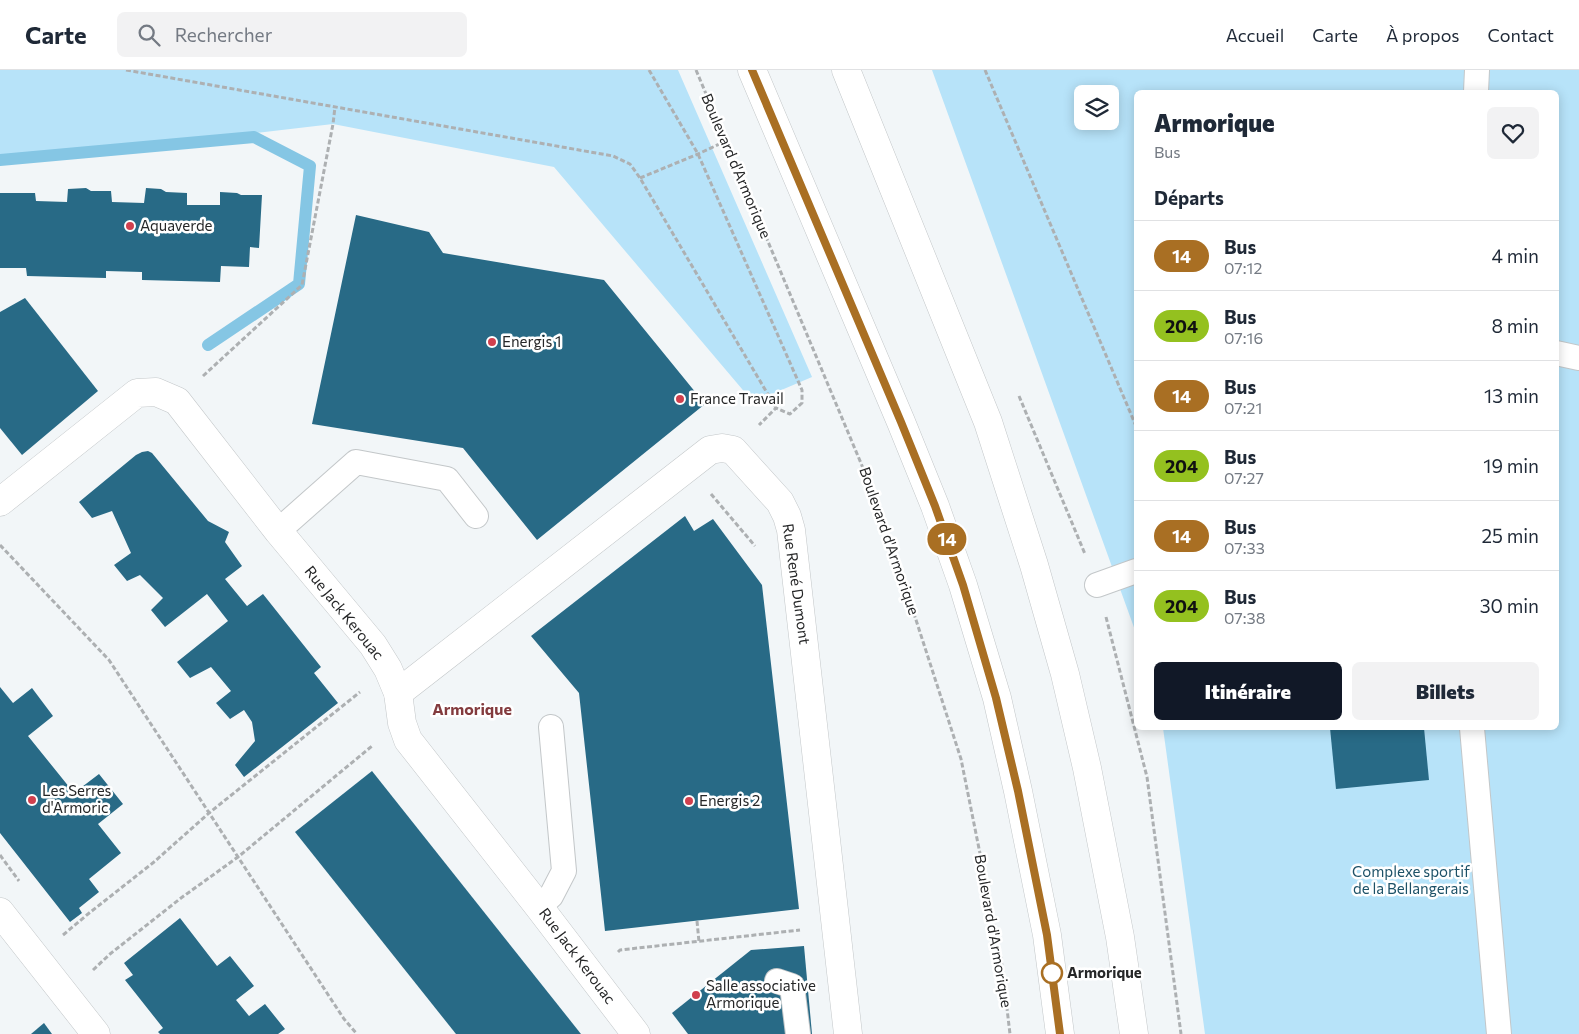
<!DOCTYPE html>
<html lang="fr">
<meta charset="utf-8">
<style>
body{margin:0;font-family:Commissioner,sans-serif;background:#f2f2f3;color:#1f2937;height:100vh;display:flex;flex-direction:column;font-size:19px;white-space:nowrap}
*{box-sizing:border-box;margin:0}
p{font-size:16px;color:#747a83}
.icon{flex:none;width:28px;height:28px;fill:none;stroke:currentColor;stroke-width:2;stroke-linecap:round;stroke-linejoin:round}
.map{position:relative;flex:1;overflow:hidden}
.panel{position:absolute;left:1134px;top:20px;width:425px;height:640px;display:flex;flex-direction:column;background:#fff;border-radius:8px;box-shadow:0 2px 12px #0003}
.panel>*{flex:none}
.badge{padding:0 10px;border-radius:16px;font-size:18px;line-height:32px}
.tools{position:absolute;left:1074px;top:15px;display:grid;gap:10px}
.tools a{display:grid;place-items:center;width:45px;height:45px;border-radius:8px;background:#fff;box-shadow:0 2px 12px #0003;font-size:25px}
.map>.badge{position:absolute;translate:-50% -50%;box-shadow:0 0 0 2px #fff}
h2{padding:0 20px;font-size:19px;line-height:45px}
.round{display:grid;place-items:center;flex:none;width:52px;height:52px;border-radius:8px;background:#f2f2f3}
.headline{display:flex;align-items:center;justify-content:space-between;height:85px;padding:0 20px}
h1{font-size:24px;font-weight:800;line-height:38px}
.button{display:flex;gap:10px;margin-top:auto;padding:10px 20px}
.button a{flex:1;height:58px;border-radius:8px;background:#111827;color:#fff;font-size:20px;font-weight:800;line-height:58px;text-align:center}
.button a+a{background:#f2f2f3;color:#1f2937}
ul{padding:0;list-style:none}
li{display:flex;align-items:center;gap:15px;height:70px;padding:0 20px;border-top:1px solid #e0e1e3}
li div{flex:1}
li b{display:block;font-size:19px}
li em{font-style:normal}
li .badge{min-width:55px;font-weight:700;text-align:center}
header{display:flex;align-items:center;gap:30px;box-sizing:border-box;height:70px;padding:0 25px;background:#fff;border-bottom:1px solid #e0e1e3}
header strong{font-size:24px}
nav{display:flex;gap:28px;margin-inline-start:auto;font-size:18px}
.search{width:350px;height:45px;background:#f2f2f3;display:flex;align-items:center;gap:12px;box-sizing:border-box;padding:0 18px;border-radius:8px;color:#747a83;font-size:19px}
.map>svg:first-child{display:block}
.green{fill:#b7e3f9;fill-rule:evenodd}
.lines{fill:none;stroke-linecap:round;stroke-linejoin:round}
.stream{stroke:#85c6e4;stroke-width:12}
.building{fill:#286a86}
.lane-casing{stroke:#c3c7c9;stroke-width:26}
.street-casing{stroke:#c3c7c9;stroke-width:29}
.primary-casing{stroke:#c3c7c9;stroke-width:29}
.path{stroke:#adb0b2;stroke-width:3;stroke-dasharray:5 2.5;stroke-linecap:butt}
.lane{stroke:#fff;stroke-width:24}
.street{stroke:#fff;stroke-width:28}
.primary{stroke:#fff;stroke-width:28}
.line-casing{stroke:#fff;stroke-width:11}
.line{stroke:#a96f23;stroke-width:8}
.poi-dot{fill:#d0404e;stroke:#fff;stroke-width:2}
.stop-dot{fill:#fff;stroke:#a96f23;stroke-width:2.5}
.labels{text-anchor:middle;stroke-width:5;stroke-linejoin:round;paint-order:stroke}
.street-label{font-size:15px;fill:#262728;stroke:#fff}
.poi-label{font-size:15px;fill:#262728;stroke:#fff;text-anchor:start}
.park-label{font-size:15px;fill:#1c5167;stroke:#fff}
.stop-label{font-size:15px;font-weight:bold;fill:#262728;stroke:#fff;text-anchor:start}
.neighbourhood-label{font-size:16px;font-weight:bold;fill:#833b3e;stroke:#fff}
</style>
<header>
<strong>Carte</strong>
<div class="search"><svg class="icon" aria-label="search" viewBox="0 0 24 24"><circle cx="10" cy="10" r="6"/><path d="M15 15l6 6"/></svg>Rechercher</div>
<nav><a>Accueil</a><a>Carte</a><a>À propos</a><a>Contact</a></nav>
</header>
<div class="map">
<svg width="1579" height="964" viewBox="0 0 1579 964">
<rect width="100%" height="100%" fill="#f2f6f8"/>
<g class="green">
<path d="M0 0H678L812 307 753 332 554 97 333 54 0 93Z"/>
<path d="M932 0H1579V964H1205L1163 658H1556V22H1136V563ZM1082 24H1110V51H1082Z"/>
</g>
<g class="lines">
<path class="stream" d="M0 90 254 67 310 96 299 214 208 275"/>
</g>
<g class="building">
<path d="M86 118 91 121H111L112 132 144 133 146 118 161 119 166 122 187 123V135H220V122L237 123 241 125H262L259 178 250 177 249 197 221 196 220 212 142 210V202L106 201V208L27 206 26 198H0V123H35L36 131 67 132 68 119Z"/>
<path d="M356 145 429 162 443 183 604 210 705 334 537 470 463 378 312 354Z"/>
<path d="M25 228 98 321 22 385 0 358V242Z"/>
<path d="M148 381 152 383 208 451 229 462 225 472 242 496 225 509 247 536 263 524 321 597 314 603 338 633 244 707 235 695 255 671 252 652 244 640 230 649 216 633 231 621 211 597 190 608 177 592 228 551 207 524 165 557 151 540 163 528 140 505 127 511 114 495 131 483 112 441 92 448 79 432 136 385 142 382Z"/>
<path d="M685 446 694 461 713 449 762 515 799 839 605 861 579 623 531 566Z"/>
<path d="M0 617 13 633 32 618 53 646 28 666 74 723 99 704 123 734 98 754 121 783 89 809 99 822 79 838 82 843 70 852 0 763Z"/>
<path d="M1330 658H1424L1429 710 1336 719Z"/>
<path d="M372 701 581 964H456L295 762Z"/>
<path d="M180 848 217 896 230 886 254 916 236 930 249 946 265 934 285 959 278 964H160L158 962 163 958 125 910 133 905 124 893Z"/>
<path d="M804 876 812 964H688L672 943 751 880Z"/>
<path d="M44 953 52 964H31Z"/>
</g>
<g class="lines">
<defs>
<g id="lane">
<path d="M1476 22 1477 0"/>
<path d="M1556 283 1579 288"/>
<path d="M278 461 356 392 447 409 476 446"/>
<path d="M1097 515 1136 501"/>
<path d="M1472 658 1499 964"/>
<path d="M539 837 551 826 564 801 551 657"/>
<path d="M777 911 792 916 798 964"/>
</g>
<g id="street">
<path d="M0 432 137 323 156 322 177 331 278 461 373 575 388 599 398 623 402 653 408 670 539 837 636 964"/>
<path d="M398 623 710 380 722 378 733 380 780 432 787 446 791 460 848 964"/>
<path d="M0 842 96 964"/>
</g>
<g id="primary">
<path d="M752 0 901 352 935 436 963 515 997 628 1018 721 1047 865 1060 964"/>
<path d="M846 0 988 352 1034 495 1065 604 1087 698 1120 867 1134 964"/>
</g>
</defs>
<use href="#lane" class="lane-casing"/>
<use href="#street" class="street-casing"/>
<use href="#primary" class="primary-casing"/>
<g class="path">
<path d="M126 0 613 86 630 94 640 108 776 338"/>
<path d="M649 0 698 84 802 320V333L790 344 776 338 759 355"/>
<path d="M696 0 876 429 917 553 961 689 1001 888 1010 964"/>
<path d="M985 0 1136 356"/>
<path d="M640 108 698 84 726 71"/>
<path d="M203 306 302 215 333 54 335 37"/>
<path d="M1019 326 1085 484"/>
<path d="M711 424 755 476"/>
<path d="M0 475 109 590 344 949 357 964"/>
<path d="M1106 547 1147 707 1181 964"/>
<path d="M0 785 19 811"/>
<path d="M697 851 699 872"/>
<path d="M63 865 88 844 154 792 209 743 360 622"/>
<path d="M618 882 620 880 800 860"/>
<path d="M93 900 110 884 181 828 238 787 372 676"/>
</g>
<use href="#lane" class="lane"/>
<use href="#street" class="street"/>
<use href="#primary" class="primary"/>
</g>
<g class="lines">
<defs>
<path id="line" d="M752 0 901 352 935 436 963 515 996 628 1018 721 1047 865 1060 964"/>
</defs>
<use href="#line" class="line-casing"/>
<use href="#line" class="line"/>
</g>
<g class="poi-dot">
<circle cx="130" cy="156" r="5"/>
<circle cx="492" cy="272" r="5"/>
<circle cx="680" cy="329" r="5"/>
<circle cx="32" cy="730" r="5"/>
<circle cx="689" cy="731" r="5"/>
<circle cx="696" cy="925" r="5"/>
</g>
<circle class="stop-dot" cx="1052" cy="903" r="10"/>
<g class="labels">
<g class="street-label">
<text transform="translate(736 96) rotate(67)" y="5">Boulevard d'Armorique</text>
<text transform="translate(889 471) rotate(71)" y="5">Boulevard d'Armorique</text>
<text transform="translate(796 514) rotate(82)" y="5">Rue René Dumont</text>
<text transform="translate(344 543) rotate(51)" y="5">Rue Jack Kerouac</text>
<text transform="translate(993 861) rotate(80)" y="5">Boulevard d'Armorique</text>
<text transform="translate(577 886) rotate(53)" y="5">Rue Jack Kerouac</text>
</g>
<g class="poi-label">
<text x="140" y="161">Aquaverde</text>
<text x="502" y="277">Energis 1</text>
<text x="690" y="334">France Travail</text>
<text x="42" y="726">Les Serres<tspan x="42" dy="17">d'Armoric</tspan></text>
<text x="699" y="736">Energis 2</text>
<text x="706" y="921">Salle associative<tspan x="706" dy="17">Armorique</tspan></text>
</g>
<g class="park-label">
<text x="1411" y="807">Complexe sportif<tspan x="1411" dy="17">de la Bellangerais</tspan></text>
</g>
<g class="stop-label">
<text x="1067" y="908">Armorique</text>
</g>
<g class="neighbourhood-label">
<text x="472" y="645">Armorique</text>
</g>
</g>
</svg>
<div class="tools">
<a><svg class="icon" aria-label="layers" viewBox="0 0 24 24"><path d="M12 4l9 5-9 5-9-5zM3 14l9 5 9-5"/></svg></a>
</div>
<b class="badge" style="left:947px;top:469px;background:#a96f23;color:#fff">14</b>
<section class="panel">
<div class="headline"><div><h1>Armorique</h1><p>Bus</p></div><a class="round"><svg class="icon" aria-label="heart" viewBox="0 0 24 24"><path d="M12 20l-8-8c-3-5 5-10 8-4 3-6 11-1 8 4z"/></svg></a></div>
<h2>Départs</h2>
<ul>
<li><span class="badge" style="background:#a96f23;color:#fff">14</span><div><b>Bus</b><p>07:12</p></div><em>4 min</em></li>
<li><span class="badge" style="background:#94c11f;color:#111">204</span><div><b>Bus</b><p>07:16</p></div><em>8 min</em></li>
<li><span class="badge" style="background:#a96f23;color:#fff">14</span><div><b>Bus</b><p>07:21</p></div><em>13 min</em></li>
<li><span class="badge" style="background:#94c11f;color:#111">204</span><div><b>Bus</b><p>07:27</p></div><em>19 min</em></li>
<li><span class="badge" style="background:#a96f23;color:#fff">14</span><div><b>Bus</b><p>07:33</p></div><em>25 min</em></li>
<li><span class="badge" style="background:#94c11f;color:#111">204</span><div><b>Bus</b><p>07:38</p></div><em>30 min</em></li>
</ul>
<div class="button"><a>Itinéraire</a><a>Billets</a></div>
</section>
</div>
